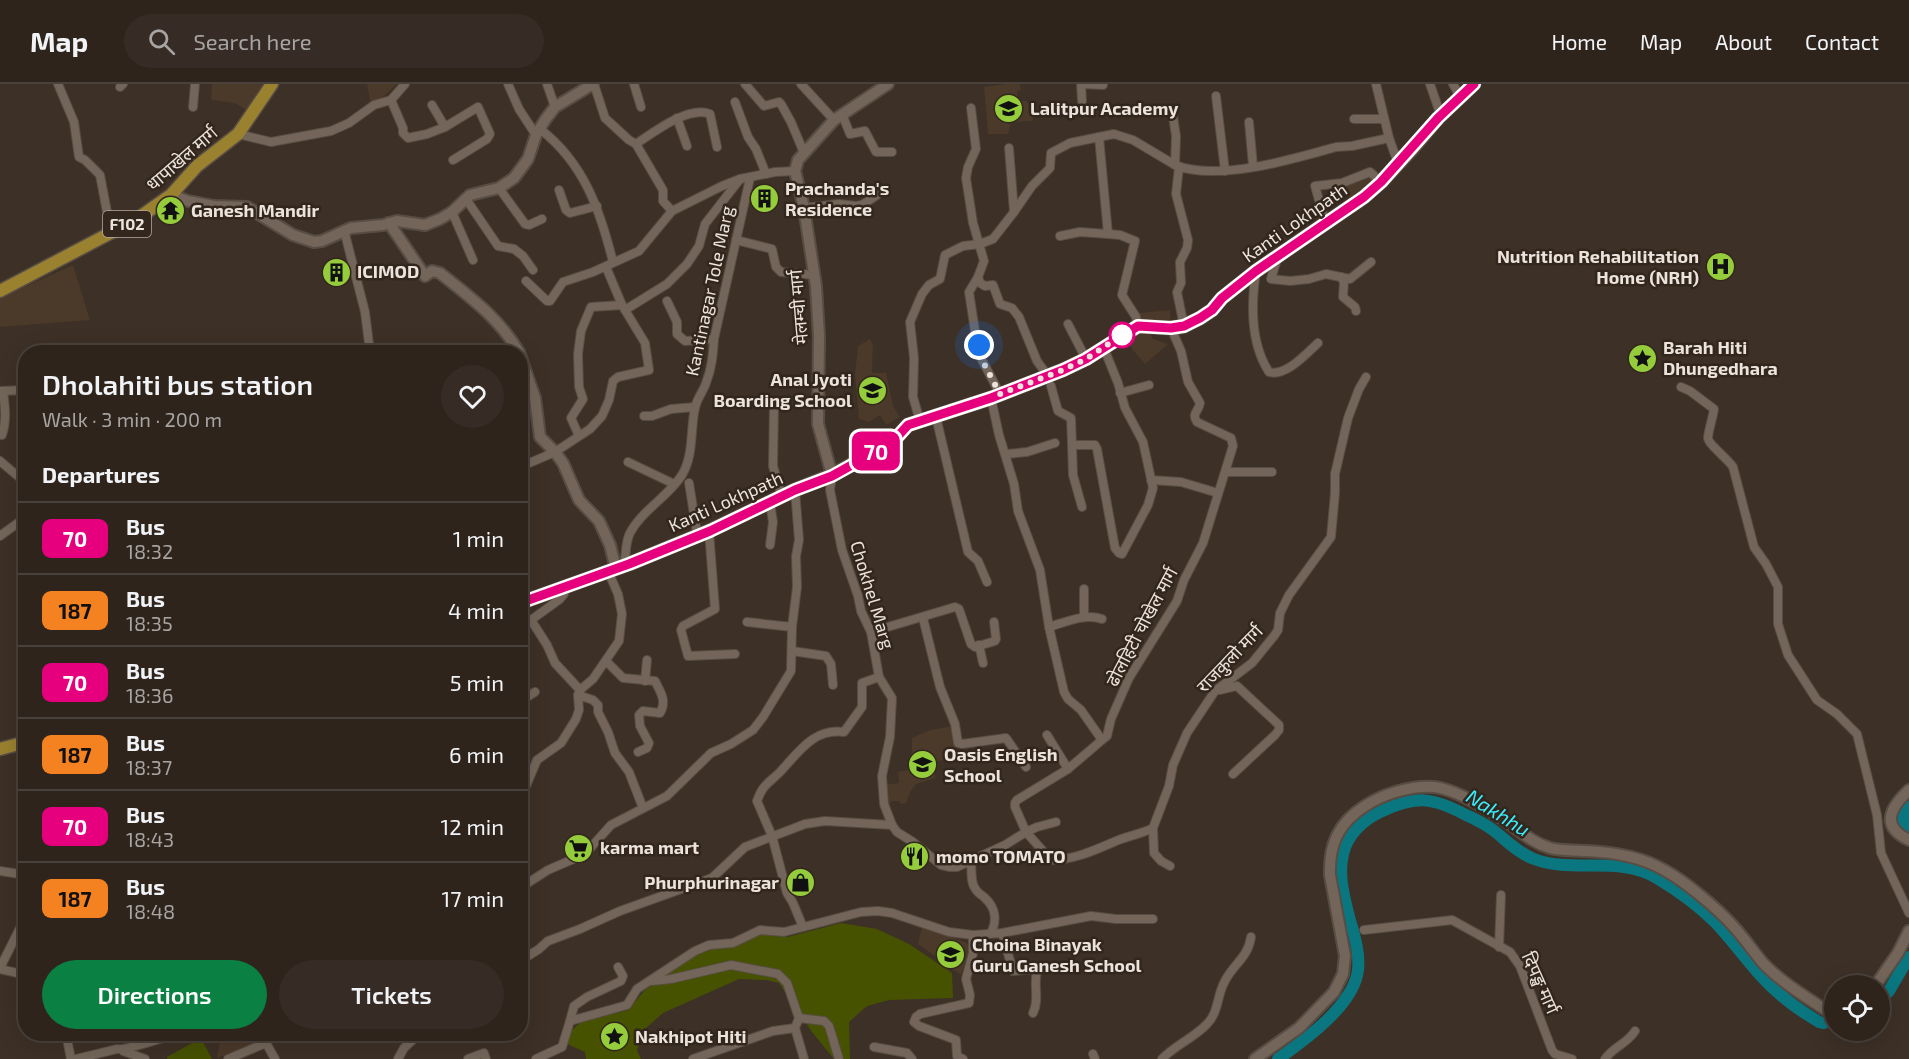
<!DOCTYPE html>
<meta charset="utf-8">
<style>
body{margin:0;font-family:"Exo 2","Noto Sans Devanagari",sans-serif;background:#362c25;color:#f1f3f6;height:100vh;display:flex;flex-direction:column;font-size:22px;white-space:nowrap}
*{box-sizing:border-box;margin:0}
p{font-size:20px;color:#a7a4a3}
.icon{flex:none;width:33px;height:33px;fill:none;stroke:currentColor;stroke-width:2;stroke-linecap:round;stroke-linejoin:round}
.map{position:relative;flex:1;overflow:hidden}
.details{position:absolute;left:18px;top:261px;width:510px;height:696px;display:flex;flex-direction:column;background:#2e241c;border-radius:24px;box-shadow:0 6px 24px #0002,0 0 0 2px #49413b}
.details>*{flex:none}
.badge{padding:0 12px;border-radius:9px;font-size:21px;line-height:39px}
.buttons{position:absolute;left:1824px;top:891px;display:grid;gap:12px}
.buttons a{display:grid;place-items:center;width:66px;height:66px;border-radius:50%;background:#2e241c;box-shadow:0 6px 24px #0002,0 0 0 2px #49413b;font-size:30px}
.you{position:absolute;width:30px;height:30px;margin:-15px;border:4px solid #fff;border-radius:50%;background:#1a73e8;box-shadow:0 0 0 9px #1a73e833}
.map>.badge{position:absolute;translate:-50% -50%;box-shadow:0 0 0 3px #fff}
h2{padding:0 24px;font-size:22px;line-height:54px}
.round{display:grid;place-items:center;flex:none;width:63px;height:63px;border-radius:32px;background:#362c25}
.headline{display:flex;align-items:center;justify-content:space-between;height:102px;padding:0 24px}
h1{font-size:28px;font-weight:600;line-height:45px}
.cta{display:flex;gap:12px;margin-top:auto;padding:12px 24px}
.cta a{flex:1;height:69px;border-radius:36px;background:#0b8043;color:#fff;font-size:24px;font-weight:600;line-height:69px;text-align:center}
.cta a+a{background:#362c25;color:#f1f3f6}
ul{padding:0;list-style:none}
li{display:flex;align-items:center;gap:18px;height:72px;padding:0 24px;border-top:2px solid #49413b}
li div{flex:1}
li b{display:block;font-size:22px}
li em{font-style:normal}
li .badge{min-width:66px;font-weight:700;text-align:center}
header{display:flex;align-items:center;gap:36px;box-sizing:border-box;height:84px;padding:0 30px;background:#2e241c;border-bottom:2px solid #49413b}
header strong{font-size:28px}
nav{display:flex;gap:33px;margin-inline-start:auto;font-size:21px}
.search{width:420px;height:54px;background:#362c25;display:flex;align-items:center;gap:15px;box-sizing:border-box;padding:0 21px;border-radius:33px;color:#a7a4a3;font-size:22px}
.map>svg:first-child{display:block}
.built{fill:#4b3929}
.medical{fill:#48343b}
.green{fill:#465200}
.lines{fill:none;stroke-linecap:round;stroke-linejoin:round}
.river{stroke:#0a7780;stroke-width:12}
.street-casing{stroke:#584d44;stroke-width:10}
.secondary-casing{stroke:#584d44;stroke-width:14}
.primary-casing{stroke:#584d44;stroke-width:15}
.street{stroke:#736559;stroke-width:8}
.secondary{stroke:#736559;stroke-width:10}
.primary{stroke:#998130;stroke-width:12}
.line-casing{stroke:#fff;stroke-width:14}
.line{stroke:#e6007e;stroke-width:9}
.walk{stroke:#ebe3dc;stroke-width:6;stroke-dasharray:0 10.8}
.stop-dot{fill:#fff;stroke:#e6007e;stroke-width:3}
.labels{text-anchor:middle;stroke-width:5;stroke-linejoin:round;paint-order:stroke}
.shield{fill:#33261c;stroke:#b4aaa2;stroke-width:1.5}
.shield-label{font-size:16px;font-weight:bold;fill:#ebe3dc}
.poi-label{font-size:18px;font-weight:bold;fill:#ebe3dc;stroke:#33261c;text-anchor:start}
.street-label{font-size:18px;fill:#ebe3dc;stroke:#33261c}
.water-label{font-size:20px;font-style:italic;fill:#38edfd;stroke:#33261c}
</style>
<header>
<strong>Map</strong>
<div class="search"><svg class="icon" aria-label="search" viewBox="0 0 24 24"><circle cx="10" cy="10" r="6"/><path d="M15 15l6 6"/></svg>Search here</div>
<nav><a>Home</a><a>Map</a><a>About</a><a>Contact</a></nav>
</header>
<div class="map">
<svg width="1909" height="975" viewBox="0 0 1909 975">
<rect width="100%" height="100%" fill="#3d3026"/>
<g class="built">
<path d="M212 0H265L262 7 258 6 257 13 247 26 234 19 211 16Z"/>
<path d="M367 0H397L381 15 371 20Z"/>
<path d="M1004 0H1020L1021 6 1017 7 1018 17H1026L1031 22 1033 37 1011 38 1008 50H988L984 3Z"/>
<path d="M1369 89 1374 97 1350 117 1343 101Z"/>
<path d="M73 181 90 236 0 243V214Z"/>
<path d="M1170 226 1171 242 1138 238V229Z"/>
<path d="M1138 247 1150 248 1153 255 1168 260 1145 280 1132 265 1126 250Z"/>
<path d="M870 255 873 260 872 289H886L893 322 900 333 886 341 880 331 869 338 859 335 855 290 858 262Z"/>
<path d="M953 642 957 673 934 678 935 694 916 700 910 708 906 719 900 720V717H892L887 723 883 701 899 699 898 688 912 685V654L930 646Z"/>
<path d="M922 842 972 861 961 891 918 860Z"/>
<path d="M222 950H266L252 961 217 974Z"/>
</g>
<path class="medical" d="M1719 166 1722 173H1724L1732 189 1718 194 1708 177 1713 174 1711 169Z"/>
<g class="green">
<path d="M841 839 877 845 909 860 952 889 953 914 889 916 867 922 849 938 850 975H834L812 948 779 899 767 896 739 895 663 929 646 944 637 966 641 975H586L585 968 567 960 570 948 582 937 628 926 645 906 703 864 765 847 788 853Z"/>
<path d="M201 954 212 975H167V973Z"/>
</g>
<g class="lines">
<g class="river">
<path d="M1909 723 1903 731V737L1909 745"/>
<path d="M1880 916 1889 907 1909 873"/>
<path d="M1278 975C1305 956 1354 921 1358 886 1360 868 1354 850 1349 833 1344 812 1338 791 1343 770 1347 751 1363 736 1380 728 1416 711 1432 713 1466 731 1475 735 1485 740 1493 746 1506 756 1518 769 1534 775 1574 790 1619 771 1657 794 1677 806 1699 822 1715 838 1738 862 1756 891 1782 912 1793 922 1806 930 1819 938L1823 939 1834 935"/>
</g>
<defs>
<g id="street">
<path d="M58 0 74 38 79 73 85 76 100 91 111 149"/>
<path d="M508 0 519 25 536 51"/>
<path d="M547 0 555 23"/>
<path d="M594 0 605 34 629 56 636 60 660 101 663 106V117L672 127"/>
<path d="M634 0 641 23"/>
<path d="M745 0 764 22 779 18 781 20 791 38 804 69"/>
<path d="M801 0 834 36"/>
<path d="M1081 0 1082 17"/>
<path d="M1083 0 1103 1"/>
<path d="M1376 0 1389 54"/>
<path d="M1430 0 1441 32"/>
<path d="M1453 0 1461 14"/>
<path d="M120 3 123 0"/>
<path d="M1216 12 1225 87"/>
<path d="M391 16 403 44V49L408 54 427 50 445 43 432 21"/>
<path d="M735 18 748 53 756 65 766 90"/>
<path d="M193 23 195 0"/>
<path d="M971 24 976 65 968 83 966 94 973 139 984 177 978 193 980 199 985 202 993 201 1000 220 1012 224 1019 233 1037 277 1048 292"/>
<path d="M842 30 850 50 865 47 876 68H892"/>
<path d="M677 34 687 62"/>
<path d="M1354 35H1384"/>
<path d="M1249 38 1253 82"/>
<path d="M445 43 478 23 490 50 487 55 453 76"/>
<path d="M540 45C584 79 600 126 613 178"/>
<path d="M238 50 271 58 331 47 349 39 374 21 391 16 405 0"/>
<path d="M1099 53 1114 50 1133 56 1175 81 1176 52 1172 26"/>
<path d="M636 60C654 48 689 21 710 30L717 63"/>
<path d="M1175 81C1217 98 1294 75 1336 63L1352 62 1389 54 1398 79"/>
<path d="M1179 83 1176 110 1188 156 1187 164 1180 178 1181 199 1177 208 1184 242"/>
<path d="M499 104 525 140 529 141 542 135"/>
<path d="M559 106 566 126 570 129 597 122"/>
<path d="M466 115 498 162 514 165 523 172 533 186"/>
<path d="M804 124 839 120 856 122 862 121 877 111"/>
<path d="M452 128 473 176"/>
<path d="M1014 128 1032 102 1050 84 1051 69 1070 59 1099 53 1108 150 1080 148 1060 152"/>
<path d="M1326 141 1315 102 1342 99 1370 88 1381 98"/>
<path d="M344 146 365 228 370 268"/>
<path d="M1108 150 1120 151 1135 157 1122 211 1136 233 1138 242"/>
<path d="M736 156 772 165 776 183 781 188 814 191"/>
<path d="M1277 175 1271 195 1290 197 1309 195 1326 190 1350 195 1371 178"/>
<path d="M606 183 622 221"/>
<path d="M1256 187C1251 220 1250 259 1269 288 1286 293 1307 269 1318 259"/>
<path d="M978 193 969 208 975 247 982 276 1000 310"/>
<path d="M1341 193 1344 198 1343 213 1355 223 1356 227"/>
<path d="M526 197 547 217H550L563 198 593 188 639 167 672 127 722 102 740 95"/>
<path d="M667 217 677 238V250L685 257 714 255"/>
<path d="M625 226 667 200 687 180 699 162 705 140 740 95 775 88 795 87"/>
<path d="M1068 240 1086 275"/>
<path d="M1051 302 1058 327 1071 334 1072 361H1095L1097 365 1115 464 1119 469 1122 470 1148 421 1153 404 1143 358 1125 324 1118 299 1103 262"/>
<path d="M1681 303 1690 307 1714 325C1713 333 1708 348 1708 354 1708 360 1729 376 1733 383L1754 463 1766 480 1778 503V540L1788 571 1817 616 1837 630 1857 650 1877 731 1881 769 1909 829"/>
<path d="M0 307 26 306"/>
<path d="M1120 309 1149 301"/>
<path d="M774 322 773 382 782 413"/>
<path d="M644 332H652L671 325 695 323"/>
<path d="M936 333 968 468 978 477 987 498"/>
<path d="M920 337 913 313 914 274 910 238 922 210 929 201 940 195 945 171 963 162 980 160 993 155 1014 128 1009 64"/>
<path d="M2 351C7 336 5 322 3 307"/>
<path d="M1072 361 1073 391 1082 423"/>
<path d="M1007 370 1027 368 1055 359"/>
<path d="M0 377 26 399"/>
<path d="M628 378 674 400"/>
<path d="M520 383 555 368 590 345 602 332 609 316 613 297 618 293 649 286 645 259 622 221 591 223 581 247 578 270 579 303 583 315 571 334 579 352"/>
<path d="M1226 388H1272"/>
<path d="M832 391 830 406 842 466 858 512 861 527 871 548 879 593 892 614 890 653 882 692 884 720 892 741"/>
<path d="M1151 396 1181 398 1218 409"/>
<path d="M689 399 697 449 699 451"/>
<path d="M709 447 715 525 683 542 681 546 688 572 735 570"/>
<path d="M0 452 26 433"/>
<path d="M770 461 773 438 770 419"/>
<path d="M629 480 625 476C626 467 626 456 630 449 642 426 668 413 682 391 694 371 690 346 695 324 697 314 703 308 706 299 712 284 713 270 714 255L750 94"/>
<path d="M1084 533V505"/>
<path d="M923 534 940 603 955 640 958 659 962 660 1006 654 1026 683"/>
<path d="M531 536 547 561 555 579 580 606"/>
<path d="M747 538 792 543"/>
<path d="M1049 543C1066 538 1085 529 1102 535"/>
<path d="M520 544 560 515 564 510 566 501"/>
<path d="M871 548 955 523 959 525 971 560 975 563 995 557 996 555 994 538"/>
<path d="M979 561 983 579"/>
<path d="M792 567 826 572 831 580 833 601"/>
<path d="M606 577 623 594 655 597C661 609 667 617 660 629L643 627 639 631 640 642 649 659 647 664 638 668"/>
<path d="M645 597 647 576"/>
<path d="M1220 606 1237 602 1279 641V646L1275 651 1233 690"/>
<path d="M578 611 593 616 598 621V628L608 648 615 669 629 688 643 724"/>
<path d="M520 612 524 615 535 608"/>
<path d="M1047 651 1068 685"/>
<path d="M1102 656 1107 652 1111 635 1129 594 1177 517 1184 496 1203 459 1233 362 1231 354 1197 338C1191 329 1199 327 1200 319L1188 298 1181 267 1171 244"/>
<path d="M520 716 537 676 561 659 576 635 579 626 578 611 580 606 593 595 619 557 622 530 618 510 608 487"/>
<path d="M1056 738 1037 743 1026 748 1051 776C1074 776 1095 766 1116 757 1128 752 1141 750 1153 744"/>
<path d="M971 776C972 784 970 798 975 804 977 809 982 811 985 814 996 824 997 837 991 849"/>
<path d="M1170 782 1161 777 1154 769 1153 744 1169 702 1173 681 1187 649 1215 607 1252 579 1274 552 1278 546 1280 529 1289 511 1331 453 1335 409V390L1348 334 1359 305 1366 293"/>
<path d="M0 787 26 791"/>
<path d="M520 804 548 786 585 770 611 741 667 712 711 669 731 660 753 646 763 633 791 587 792 543 797 503 796 472 799 456 795 406"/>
<path d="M803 843 793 819 787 809 772 752 757 717C763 700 768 700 780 688 798 669 813 644 844 648L862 623V599L879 593"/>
<path d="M1364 846 1452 836 1510 868 1520 882 1552 966 1555 970 1572 975"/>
<path d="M1002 849 1013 887 1034 885 1037 887C1033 902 1040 915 1033 929"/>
<path d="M1499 863 1501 811"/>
<path d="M520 877 539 865 548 857 580 845 620 827 712 794 745 763 805 740 825 737 892 741 897 748 913 758 941 781 950 783H957L1005 761 1026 748 1015 723V719L1017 716 1068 685 1102 656 1081 626 1068 615 1064 608 1049 543 1040 486 1018 427 1014 400 999 351 991 314"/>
<path d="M0 884 26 832"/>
<path d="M0 885 26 891"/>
<path d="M652 897 671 895 731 881 778 890 787 899 799 934 795 944 804 975"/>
<path d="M799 934 824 937 829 942 839 975"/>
<path d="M570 937 574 922 587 913 621 897 623 892 618 883"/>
<path d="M66 950 71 975"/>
<path d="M130 950 134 961"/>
<path d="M266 959 275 975"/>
<path d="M874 963 907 969 912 975"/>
<path d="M123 967 145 975"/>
<path d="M1093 970 1095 975"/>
<path d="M76 975 117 965C125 967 165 953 175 950"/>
<path d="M228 975 266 959 272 950"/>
<path d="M398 975 404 964 419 950"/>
<path d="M468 975 484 969 486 975"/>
<path d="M536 975 562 963 570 937 627 921 637 905 695 867 709 861 733 859 760 846 784 848 861 828 878 827 892 829 949 848 973 851 1002 849 1091 832 1116 835H1153"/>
<path d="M693 975 773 947 795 944"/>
<path d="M963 975 957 972 956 956 919 942 914 938 916 933 920 930 969 919 970 911 966 895 973 869V851"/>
<path d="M1162 975C1175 961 1194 954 1207 940 1218 929 1217 914 1223 901 1231 881 1248 875 1251 853"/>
<path d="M1605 975C1614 962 1627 960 1635 947"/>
</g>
<g id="secondary">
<path d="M171 111 188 117 214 122 247 123 293 151 314 158 322 157 351 144 383 141 397 137 425 141 440 135 452 128 470 111 499 104 514 94 528 75 536 51 545 36 555 23 593 0"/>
<path d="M389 139 425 192 432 187 440 189C471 214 498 233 519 268"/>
<path d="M520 271 535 314 540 353 555 368 563 379 579 416 599 437 610 461 616 485"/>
<path d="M832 391 818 340 819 252 816 202 804 124 795 87 798 76 834 36 888 0"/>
<path d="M1909 706C1890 724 1880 742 1909 756"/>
<path d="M1875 902 1898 869 1909 847"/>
<path d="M1255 975 1299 944 1334 908 1343 890 1345 872 1330 791C1329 761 1338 739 1365 722 1383 710 1412 701 1434 703 1456 705 1489 726 1507 738 1521 748 1533 759 1550 764 1561 767 1574 766 1586 767 1613 768 1640 772 1664 786 1685 797 1719 826 1734 843 1744 854 1753 867 1763 879 1780 897 1803 911 1824 925L1834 921"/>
</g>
<g id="primary">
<path d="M0 207 137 135 171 111 197 82 238 50 272 0"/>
<path d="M520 519 629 480 709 447 795 406 832 391 868 372 898 352 908 341 991 314 1063 286 1086 275 1138 242 1171 244 1184 242 1200 234 1212 226 1222 214 1256 187 1364 113 1381 98 1413 64 1438 34 1474 0"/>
<path d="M0 665 26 658"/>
</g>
</defs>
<use href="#street" class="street-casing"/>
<use href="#secondary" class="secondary-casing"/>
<use href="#primary" class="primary-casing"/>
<use href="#street" class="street"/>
<use href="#secondary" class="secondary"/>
<use href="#primary" class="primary"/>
</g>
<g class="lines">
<defs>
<path id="line" d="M520 519 629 480 710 447 795 406 832 392 868 372 898 352 908 341 991 314 1063 286 1086 275 1138 242 1171 244 1184 242 1200 234 1212 226 1222 214 1256 187 1364 113 1381 98 1438 34 1474 0"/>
</defs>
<use href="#line" class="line-casing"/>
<use href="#line" class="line"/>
<path class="walk" d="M979 261 982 276 1000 310 1063 286 1086 275 1122 251"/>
</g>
<defs>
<symbol id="school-disc" viewBox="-11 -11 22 22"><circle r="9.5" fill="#94cc3b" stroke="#33261c"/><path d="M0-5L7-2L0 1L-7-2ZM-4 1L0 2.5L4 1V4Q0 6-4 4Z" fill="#111"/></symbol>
<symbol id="building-disc" viewBox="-11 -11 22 22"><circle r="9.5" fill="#94cc3b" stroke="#33261c"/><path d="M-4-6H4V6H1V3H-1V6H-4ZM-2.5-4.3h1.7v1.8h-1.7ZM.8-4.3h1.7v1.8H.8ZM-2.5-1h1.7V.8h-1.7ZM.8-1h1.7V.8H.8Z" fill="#111"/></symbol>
<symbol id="temple-disc" viewBox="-11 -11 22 22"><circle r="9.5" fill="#94cc3b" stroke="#33261c"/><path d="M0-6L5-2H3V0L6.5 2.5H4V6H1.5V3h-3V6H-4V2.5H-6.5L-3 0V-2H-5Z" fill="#111"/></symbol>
<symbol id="hospital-disc" viewBox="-11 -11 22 22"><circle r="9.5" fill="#94cc3b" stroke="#33261c"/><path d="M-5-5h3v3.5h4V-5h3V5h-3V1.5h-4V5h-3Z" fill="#111"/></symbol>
<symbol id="sight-disc" viewBox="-11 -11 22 22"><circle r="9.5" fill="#94cc3b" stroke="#33261c"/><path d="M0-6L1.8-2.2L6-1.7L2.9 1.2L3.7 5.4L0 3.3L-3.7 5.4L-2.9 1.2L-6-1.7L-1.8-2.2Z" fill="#111"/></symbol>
<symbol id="supermarket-disc" viewBox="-11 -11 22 22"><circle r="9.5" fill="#94cc3b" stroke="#33261c"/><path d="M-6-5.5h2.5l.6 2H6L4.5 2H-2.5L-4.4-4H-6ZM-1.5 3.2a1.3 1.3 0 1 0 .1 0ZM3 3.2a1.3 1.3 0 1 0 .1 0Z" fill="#111"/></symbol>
<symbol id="restaurant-disc" viewBox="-11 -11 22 22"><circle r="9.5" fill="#94cc3b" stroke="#33261c"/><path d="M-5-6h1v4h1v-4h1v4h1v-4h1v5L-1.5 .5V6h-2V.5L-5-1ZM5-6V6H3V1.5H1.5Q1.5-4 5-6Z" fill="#111"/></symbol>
<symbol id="shop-disc" viewBox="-11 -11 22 22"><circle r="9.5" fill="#94cc3b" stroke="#33261c"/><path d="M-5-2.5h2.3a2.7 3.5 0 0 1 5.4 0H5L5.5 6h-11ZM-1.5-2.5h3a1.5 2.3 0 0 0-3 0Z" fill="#111"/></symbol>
</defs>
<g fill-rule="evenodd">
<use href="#school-disc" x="992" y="8" width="33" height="33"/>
<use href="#building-disc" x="748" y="98" width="33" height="33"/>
<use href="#temple-disc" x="154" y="110" width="33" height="33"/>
<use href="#hospital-disc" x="1704" y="166" width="33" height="33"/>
<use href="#building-disc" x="320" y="172" width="33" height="33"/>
<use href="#sight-disc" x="1626" y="258" width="33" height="33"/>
<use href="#school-disc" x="856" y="290" width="33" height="33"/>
<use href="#school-disc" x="906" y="664" width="33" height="33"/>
<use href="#supermarket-disc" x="562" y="748" width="33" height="33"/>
<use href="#restaurant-disc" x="898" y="756" width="33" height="33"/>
<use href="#shop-disc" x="784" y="782" width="33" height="33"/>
<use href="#school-disc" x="934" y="854" width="33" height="33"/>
<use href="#sight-disc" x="598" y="936" width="33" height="33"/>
</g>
<circle class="stop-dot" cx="1122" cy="251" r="12"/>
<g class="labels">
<rect class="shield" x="103" y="127" width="48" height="26" rx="4.5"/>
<g class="shield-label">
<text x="127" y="146">F102</text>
</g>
<g class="poi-label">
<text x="1030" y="31">Lalitpur Academy</text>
<text x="785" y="111">Prachanda's<tspan x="785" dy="21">Residence</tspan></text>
<text x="191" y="133">Ganesh Mandir</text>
<text x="1699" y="179" text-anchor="end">Nutrition Rehabilitation<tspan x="1699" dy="21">Home (NRH)</tspan></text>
<text x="357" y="194">ICIMOD</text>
<text x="1663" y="270">Barah Hiti<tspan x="1663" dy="21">Dhungedhara</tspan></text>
<text x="852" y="302" text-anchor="end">Anal Jyoti<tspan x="852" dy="21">Boarding School</tspan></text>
<text x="944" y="677">Oasis English<tspan x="944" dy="21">School</tspan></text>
<text x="600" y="770">karma mart</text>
<text x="936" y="779">momo TOMATO</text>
<text x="779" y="805" text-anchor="end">Phurphurinagar</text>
<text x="972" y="867">Choina Binayak<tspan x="972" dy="21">Guru Ganesh School</tspan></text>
<text x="635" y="959">Nakhipot Hiti</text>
</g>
<g class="street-label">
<text transform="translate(182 75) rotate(-41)" y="6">धापाखेल मार्ग</text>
<text transform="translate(1295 139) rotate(-35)" y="6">Kanti Lokhpath</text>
<text transform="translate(710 207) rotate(-78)" y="6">Kantinagar Tole Marg</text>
<text transform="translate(799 223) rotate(-95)" y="6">मेलम्ची मार्ग</text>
<text transform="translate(726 418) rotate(-24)" y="6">Kanti Lokhpath</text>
<text transform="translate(872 511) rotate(73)" y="6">Chokhel Marg</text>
<text transform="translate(1142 543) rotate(-62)" y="6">ढोलहिटी चोखेल मार्ग</text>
<text transform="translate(1230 575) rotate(-46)" y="6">राजकुलो मार्ग</text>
<text transform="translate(1540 899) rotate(66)" y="6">दिपङ्ख मार्ग</text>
</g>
<g class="water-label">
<text transform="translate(1498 729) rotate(32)" y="7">Nakhhu</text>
</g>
</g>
</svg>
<div class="buttons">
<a><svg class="icon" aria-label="locate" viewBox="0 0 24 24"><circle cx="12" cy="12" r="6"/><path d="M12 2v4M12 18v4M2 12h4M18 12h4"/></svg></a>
</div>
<div class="you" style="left:979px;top:261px"></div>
<b class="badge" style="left:876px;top:367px;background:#e6007e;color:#fff">70</b>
<section class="details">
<div class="headline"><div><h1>Dholahiti bus station</h1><p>Walk · 3 min · 200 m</p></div><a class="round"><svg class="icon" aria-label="heart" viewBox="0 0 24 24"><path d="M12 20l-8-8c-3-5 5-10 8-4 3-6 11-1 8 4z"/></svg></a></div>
<h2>Departures</h2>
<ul>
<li><span class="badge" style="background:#e6007e;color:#fff">70</span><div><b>Bus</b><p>18:32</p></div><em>1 min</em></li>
<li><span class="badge" style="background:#f58220;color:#111">187</span><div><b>Bus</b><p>18:35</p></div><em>4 min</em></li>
<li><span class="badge" style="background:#e6007e;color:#fff">70</span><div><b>Bus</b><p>18:36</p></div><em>5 min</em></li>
<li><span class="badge" style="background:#f58220;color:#111">187</span><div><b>Bus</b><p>18:37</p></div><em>6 min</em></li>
<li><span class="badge" style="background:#e6007e;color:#fff">70</span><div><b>Bus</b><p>18:43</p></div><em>12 min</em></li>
<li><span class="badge" style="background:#f58220;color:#111">187</span><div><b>Bus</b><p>18:48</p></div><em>17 min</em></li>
</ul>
<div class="cta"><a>Directions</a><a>Tickets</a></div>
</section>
</div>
